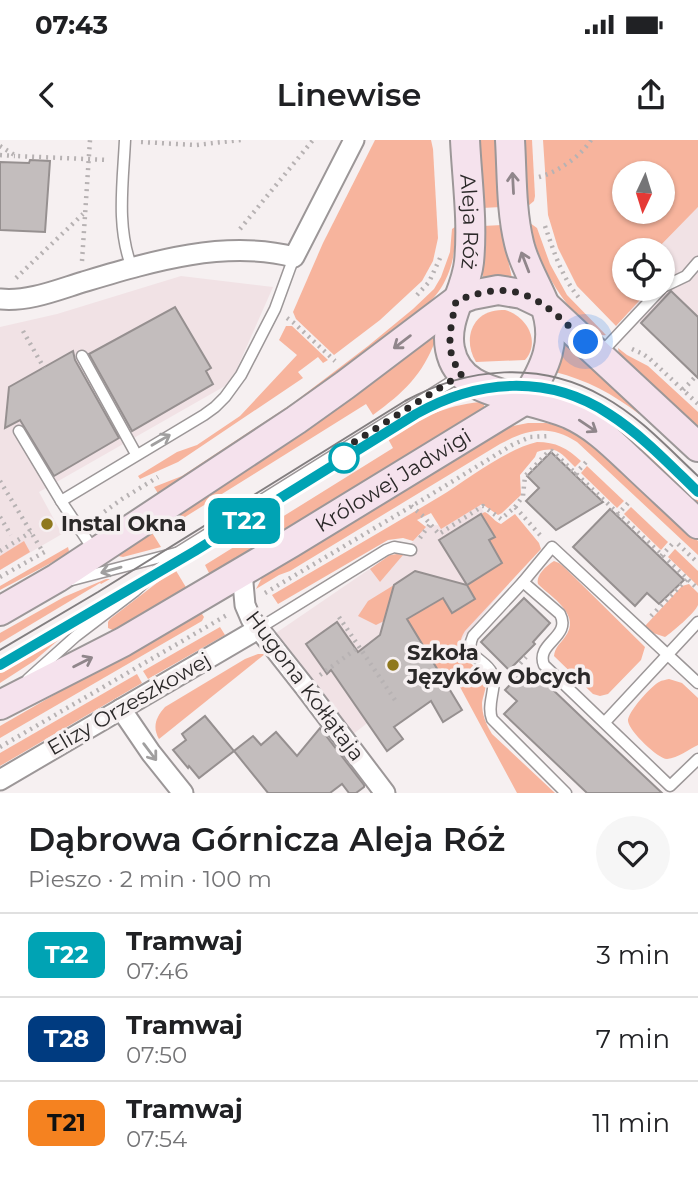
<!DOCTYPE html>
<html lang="pl">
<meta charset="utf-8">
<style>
body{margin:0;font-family:Montserrat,sans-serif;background:#f6f6f6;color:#202124;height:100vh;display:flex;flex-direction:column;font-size:26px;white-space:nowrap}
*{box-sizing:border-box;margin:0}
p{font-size:23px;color:#757577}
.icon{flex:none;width:38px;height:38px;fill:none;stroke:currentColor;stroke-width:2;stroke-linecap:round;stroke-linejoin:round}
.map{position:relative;height:653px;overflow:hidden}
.sheet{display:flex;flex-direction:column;background:#fff;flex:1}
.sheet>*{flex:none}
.badge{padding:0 14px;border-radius:10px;font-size:24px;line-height:46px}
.needle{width:46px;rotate:184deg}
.tools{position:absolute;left:612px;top:21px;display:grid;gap:14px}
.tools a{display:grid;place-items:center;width:63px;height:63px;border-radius:50%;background:#fff;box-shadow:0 2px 5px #0004;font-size:35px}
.you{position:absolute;width:35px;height:35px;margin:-18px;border:5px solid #fff;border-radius:50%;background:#1a73e8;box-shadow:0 0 0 10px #1a73e833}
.map>.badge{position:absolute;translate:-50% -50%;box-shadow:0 0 0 4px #fff}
.round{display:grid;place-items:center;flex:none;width:74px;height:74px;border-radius:37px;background:#f6f6f6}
.summary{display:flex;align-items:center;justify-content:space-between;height:119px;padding:0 28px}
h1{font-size:33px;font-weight:600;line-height:52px}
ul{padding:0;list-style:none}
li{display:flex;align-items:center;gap:21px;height:84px;padding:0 28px;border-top:2px solid #e0e0e0}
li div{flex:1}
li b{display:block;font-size:26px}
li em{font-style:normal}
li .badge{min-width:77px;font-weight:700;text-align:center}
.status{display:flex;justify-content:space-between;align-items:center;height:49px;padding:0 35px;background:#fff;direction:ltr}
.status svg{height:19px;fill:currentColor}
header{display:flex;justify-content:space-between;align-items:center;height:91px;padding:0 28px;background:#fff;font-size:32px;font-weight:600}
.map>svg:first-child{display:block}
.built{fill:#f1e2e5}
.green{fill:#f7b49d;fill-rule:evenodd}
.building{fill:#c3bdbd;stroke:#969090;stroke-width:2}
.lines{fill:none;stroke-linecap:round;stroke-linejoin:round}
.lane-casing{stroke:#9c9798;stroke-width:13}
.street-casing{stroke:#9c9798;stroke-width:23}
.secondary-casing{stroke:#9c9798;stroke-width:32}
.path{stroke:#b7b2b3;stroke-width:4.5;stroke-dasharray:2 5;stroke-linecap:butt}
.lane{stroke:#fff;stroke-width:10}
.street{stroke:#fff;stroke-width:19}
.secondary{stroke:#f5e2ed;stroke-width:28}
.tram{stroke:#837f80;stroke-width:2}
.oneway{stroke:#90868b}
.oneway2{stroke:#a09f9f}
.line-casing{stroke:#fff;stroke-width:16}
.line{stroke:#00a3b4;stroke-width:10}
.walk{stroke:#2b2929;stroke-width:7;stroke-dasharray:0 12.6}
.stop-dot{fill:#fff;stroke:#00a3b4;stroke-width:3.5}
.poi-dot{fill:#8f791e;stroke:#f6f0f1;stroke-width:2.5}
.labels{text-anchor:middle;stroke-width:7;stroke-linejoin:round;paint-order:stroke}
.street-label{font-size:21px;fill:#2b2929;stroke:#f6f0f1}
.poi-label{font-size:21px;font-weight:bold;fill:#2b2929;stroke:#f6f0f1;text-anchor:start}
</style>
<div class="status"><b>07:43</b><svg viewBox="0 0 49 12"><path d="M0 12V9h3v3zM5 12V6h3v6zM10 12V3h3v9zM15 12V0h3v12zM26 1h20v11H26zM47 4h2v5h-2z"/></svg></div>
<header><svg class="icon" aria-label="back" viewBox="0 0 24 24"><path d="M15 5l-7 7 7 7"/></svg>Linewise<svg class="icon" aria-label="share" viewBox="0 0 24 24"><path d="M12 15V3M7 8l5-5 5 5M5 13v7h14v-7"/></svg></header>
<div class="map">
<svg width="698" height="653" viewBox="0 0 698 653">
<rect width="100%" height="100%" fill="#f6f0f1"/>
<g class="built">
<path d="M698 67V238L629 171 650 149H663V110H656Z"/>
<path d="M181 136 273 147 235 233 225 246 39 352 62 394 0 430V187L57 174Z"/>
<path d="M479 364 519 431 439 527 352 595 273 495 390 415H403L424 386 440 385Z"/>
</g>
<g class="green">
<path d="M375 0H431L433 9 438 98 433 121 422 141 380 180 334 215 296 179 293 172 323 103Z"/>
<path d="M479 0H497L501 67 482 68Z"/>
<path d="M524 0H532L535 56 534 61 528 66Z"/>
<path d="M543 0H698V67L656 110H625V149H650L616 186 577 146 558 108 548 75ZM663 33V72H625V33Z"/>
<path d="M530 83 537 88 550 124 567 155 606 195C594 197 587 187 580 179 555 152 537 120 530 83Z"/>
<path d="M502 85 506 111 512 138V139H483V86Z"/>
<path d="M455 87C456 108 453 129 441 148 425 172 397 189 373 207 304 260 231 307 159 355L154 347 182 336 293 263 368 206 413 169 434 149 441 137 450 112 452 89Z"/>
<path d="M505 170C527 176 541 202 525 220L476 222C461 197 474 168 505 170Z"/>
<path d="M286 186H292L328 220 323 223 318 217 298 232 303 238 178 322 140 339 138 336 177 312 197 305 240 276 297 215 279 200Z"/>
<path d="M432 195H436V199C422 236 404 252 373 275L366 264 177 382 173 376Z"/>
<path d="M564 202 641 271 639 274C613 254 587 240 555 232Z"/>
<path d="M618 208 627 215 648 226 698 272V290L619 216Z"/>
<path d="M480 262 484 264V270L210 435 205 425 393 308 387 297C416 280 446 265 480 262Z"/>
<path d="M596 272C634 297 665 329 698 360V367Z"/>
<path d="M528 283H546L564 287 573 291 596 307 698 401V415L577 302C549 284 528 289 500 304L290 431 279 435 256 449 264 434 492 296 513 286Z"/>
<path d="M537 302C556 302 567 308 581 321L575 327C561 314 558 305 537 312L535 317 520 335 521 355 502 373 498 375 482 364 441 389 431 373 417 380 426 387 413 401 403 398 388 400 278 464 272 455C328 422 384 390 439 357 467 340 506 309 537 302Z"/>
<path d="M587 326 624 361 617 368 581 333Z"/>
<path d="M631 367 668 402 661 410 624 374Z"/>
<path d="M485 372C492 376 495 382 501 384L515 374 539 403 541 409 465 491C455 506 463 517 476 528 479 531 482 532 484 535 489 543 483 555 482 563 482 575 486 584 492 594L555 653H517L453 534 443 540 415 492 406 488 412 459 421 454 429 467 443 458 452 473 475 459 467 445 502 423 489 400 495 396 481 374Z"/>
<path d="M151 391 161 407 123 417 118 416 117 414Z"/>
<path d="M24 401 30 412 0 430V416Z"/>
<path d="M68 407 69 411 64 416 0 450V446Z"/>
<path d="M675 409 698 431V446L668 417Z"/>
<path d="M397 414 403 415 380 442 370 429 390 415Z"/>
<path d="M554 421 559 423 564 427 645 507 641 520 608 554 600 556 593 554 554 516C555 507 560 504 565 497 582 475 552 458 538 444 536 435 546 426 554 421Z"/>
<path d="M175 429 187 449 115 491 108 488V482L110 479Z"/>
<path d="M106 439H110L101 444 100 443 0 503V493L64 457Z"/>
<path d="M689 444 698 453C698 455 698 463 698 465 695 473 672 492 665 497L650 492 645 486 682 446Z"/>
<path d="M394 445 384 481 376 485 358 476 368 461Z"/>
<path d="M200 471 204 477 202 481 0 598V586Z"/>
<path d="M220 487 225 495 148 539 143 531Z"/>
<path d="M70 490 34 521 0 543V532Z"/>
<path d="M258 514H265L159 599C152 587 156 577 165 567L245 519Z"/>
<path d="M137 534 142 543 0 626V613Z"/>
<path d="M669 539 682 543 698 558V605C689 609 678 618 667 619 658 619 629 591 628 581 627 573 651 546 659 542 662 540 666 540 669 539Z"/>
</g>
<g class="building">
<path d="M30 20 50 21 45 92 0 90V22L29 23Z"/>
<path d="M671 151 698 177V238L641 183Z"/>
<path d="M175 167 211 228 206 231 213 244 132 291 89 214Z"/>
<path d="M73 211 75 220 119 298 54 336 20 280 5 288 9 247Z"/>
<path d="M551 312 603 362 556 390 526 361 539 348 527 336Z"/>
<path d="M610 369 684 440 659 464 647 453 635 466 573 407Z"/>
<path d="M481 374 495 397 489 400 502 423 467 445 439 400Z"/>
<path d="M415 431 467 445 475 459 452 473 443 458 407 479 462 570 443 582 431 561 394 587 403 599 387 611 331 530 327 534 306 504 337 482 358 512 380 495 394 445Z"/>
<path d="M524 458 550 483 533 502 535 504 509 530 481 502Z"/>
<path d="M528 526 594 589 662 653H587L504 574 517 561 505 550Z"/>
<path d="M205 576 234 611 199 638 189 626 188 628 173 610 186 600 182 594Z"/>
<path d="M320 588 364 645V647L356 653H349L342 644 330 653H268L234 611 253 596 261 605 276 592 297 616Z"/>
</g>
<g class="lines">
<defs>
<g id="lane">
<path d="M125 0C123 43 116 87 132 128"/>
<path d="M663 147 686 136 698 122"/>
<path d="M599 215 661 149"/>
<path d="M82 216 136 314"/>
<path d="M19 291 61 361 95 412"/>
<path d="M61 361 204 275 215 267 225 257 241 235 275 169 294 117"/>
<path d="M72 440 176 413"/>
<path d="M523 442 560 474C572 497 535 503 544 525L670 646 698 619"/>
<path d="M258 489 386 410 394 407 411 410"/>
<path d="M28 539 76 496 135 451 177 413 462 235"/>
<path d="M605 582 698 482"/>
<path d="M566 653 492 579C486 564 498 546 492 533 485 518 463 518 473 496L523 442 552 407 698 543"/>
</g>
<g id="street">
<path d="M0 159C28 162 57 150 83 142 150 122 224 99 294 117L354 0"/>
<path d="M242 432 245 465 251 479 304 546 385 653"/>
<path d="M121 569 151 613 183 653"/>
<path d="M0 640 258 489"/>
</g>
<g id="secondary">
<path id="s1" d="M465 0C467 40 473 82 469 122 466 152 444 179 450 209 457 246 493 251 523 260 539 264 554 268 569 274 594 285 613 304 632 322 654 343 676 363 698 384"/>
<path d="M0 471 57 438 296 280 345 245 456 161 472 155 498 150 522 154 545 165 698 307"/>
<path id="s2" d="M0 565 123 502 291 403 525 260C545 228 559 201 544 163 536 143 524 125 519 103 511 70 512 34 510 0"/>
</g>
</defs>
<use href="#lane" class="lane-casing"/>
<use href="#street" class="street-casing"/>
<use href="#secondary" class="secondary-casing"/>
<g class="path">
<path d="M141 2 196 5 241 0"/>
<path d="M0 6 16 16 109 20"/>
<path d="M0 15 15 16"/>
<path d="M539 37C558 32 581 16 591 0"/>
<path d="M545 86C554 112 562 138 580 159"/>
<path d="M240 89 313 0"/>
<path d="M82 121 90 0"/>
<path d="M16 138 83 74"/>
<path d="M417 155 429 142 441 116"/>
<path d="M287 178 294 183 335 221"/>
<path d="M23 191 44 228"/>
<path d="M632 209 643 214 650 219 698 264"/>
<path d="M683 250 696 236"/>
<path d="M575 334 588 320"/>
<path d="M0 341 43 412"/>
<path d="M411 366 424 377 439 394 483 366 501 379 515 367 540 395"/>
<path d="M515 367 523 356 525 336 549 311H552L698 449"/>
<path d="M617 375 631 360"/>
<path d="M0 377 11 395"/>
<path d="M93 380 122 359 158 337"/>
<path d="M420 398 430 384"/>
<path d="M678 404 698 423"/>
<path d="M0 411 31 392"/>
<path d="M661 416 675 401"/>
<path d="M0 437 48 410"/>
<path d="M265 453 422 360 512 305 530 297 549 296"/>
<path d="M651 476 687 439"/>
<path d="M339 477 397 563"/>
<path d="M511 534 526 517"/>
<path d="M320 535 359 507"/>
<path d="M0 607 227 475"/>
</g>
<use href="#lane" class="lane"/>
<use href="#street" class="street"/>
<use href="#secondary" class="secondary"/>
<g class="tram">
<path d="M0 510 98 452 405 261C467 227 541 220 604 257 640 277 668 308 698 336"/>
<path d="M0 525 207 403 416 274C477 239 549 234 609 274 642 295 670 325 698 352"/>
</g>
</g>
<defs><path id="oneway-shaft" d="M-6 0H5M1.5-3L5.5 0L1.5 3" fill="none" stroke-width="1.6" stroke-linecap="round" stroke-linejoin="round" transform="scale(1.75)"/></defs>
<g class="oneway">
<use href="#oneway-shaft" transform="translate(513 43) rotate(-93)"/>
<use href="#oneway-shaft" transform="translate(525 122) rotate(-111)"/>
<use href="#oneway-shaft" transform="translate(402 202) rotate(143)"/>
<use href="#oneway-shaft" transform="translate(588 286) rotate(34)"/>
<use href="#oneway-shaft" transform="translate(83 522) rotate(-27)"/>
</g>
<g class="oneway2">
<use href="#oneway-shaft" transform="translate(161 300) rotate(-30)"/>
<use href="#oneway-shaft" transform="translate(111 430) rotate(164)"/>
<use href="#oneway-shaft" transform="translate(150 612) rotate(53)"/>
</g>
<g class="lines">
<defs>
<path id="line" d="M0 525 195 411 416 274C478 239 548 234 609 274 642 295 670 325 698 352"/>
</defs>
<use href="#line" class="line-casing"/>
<use href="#line" class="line"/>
<path class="walk" d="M344 318 340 311 462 234C443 213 451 187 456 161 520 135 542 161 586 202"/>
</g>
<circle class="stop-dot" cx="344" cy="318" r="14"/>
<g class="poi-dot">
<circle cx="47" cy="384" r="7"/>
<circle cx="393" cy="525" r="7"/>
</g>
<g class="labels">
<g class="street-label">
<text dy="7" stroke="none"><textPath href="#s1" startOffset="82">Aleja Róż</textPath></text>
<text dy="7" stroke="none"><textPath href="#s2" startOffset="453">Królowej Jadwigi</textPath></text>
<text transform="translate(305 546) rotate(53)" y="7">Hugona Kołłątaja</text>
<text transform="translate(129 564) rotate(-30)" y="7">Elizy Orzeszkowej</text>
</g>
<g class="poi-label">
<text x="61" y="391">Instal Okna</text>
<text x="407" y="520">Szkoła<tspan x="407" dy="24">Języków Obcych</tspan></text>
</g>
</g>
</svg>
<div class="tools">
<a><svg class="needle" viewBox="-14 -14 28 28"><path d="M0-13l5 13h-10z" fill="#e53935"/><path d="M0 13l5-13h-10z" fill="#757577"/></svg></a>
<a><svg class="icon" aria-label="locate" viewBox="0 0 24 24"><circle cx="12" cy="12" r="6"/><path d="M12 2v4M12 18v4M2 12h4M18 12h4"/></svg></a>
</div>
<div class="you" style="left:586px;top:202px"></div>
<b class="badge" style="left:244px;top:381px;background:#00a3b4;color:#fff">T22</b>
</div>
<section class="sheet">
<div class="summary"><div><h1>Dąbrowa Górnicza Aleja Róż</h1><p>Pieszo · 2 min · 100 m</p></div><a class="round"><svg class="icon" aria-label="heart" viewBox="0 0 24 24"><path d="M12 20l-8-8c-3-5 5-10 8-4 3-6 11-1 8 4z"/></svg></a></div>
<ul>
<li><span class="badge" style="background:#00a3b4;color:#fff">T22</span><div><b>Tramwaj</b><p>07:46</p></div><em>3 min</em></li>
<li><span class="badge" style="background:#003b80;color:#fff">T28</span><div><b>Tramwaj</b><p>07:50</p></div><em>7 min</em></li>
<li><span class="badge" style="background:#f58220;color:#111">T21</span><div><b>Tramwaj</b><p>07:54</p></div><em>11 min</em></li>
</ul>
</section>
